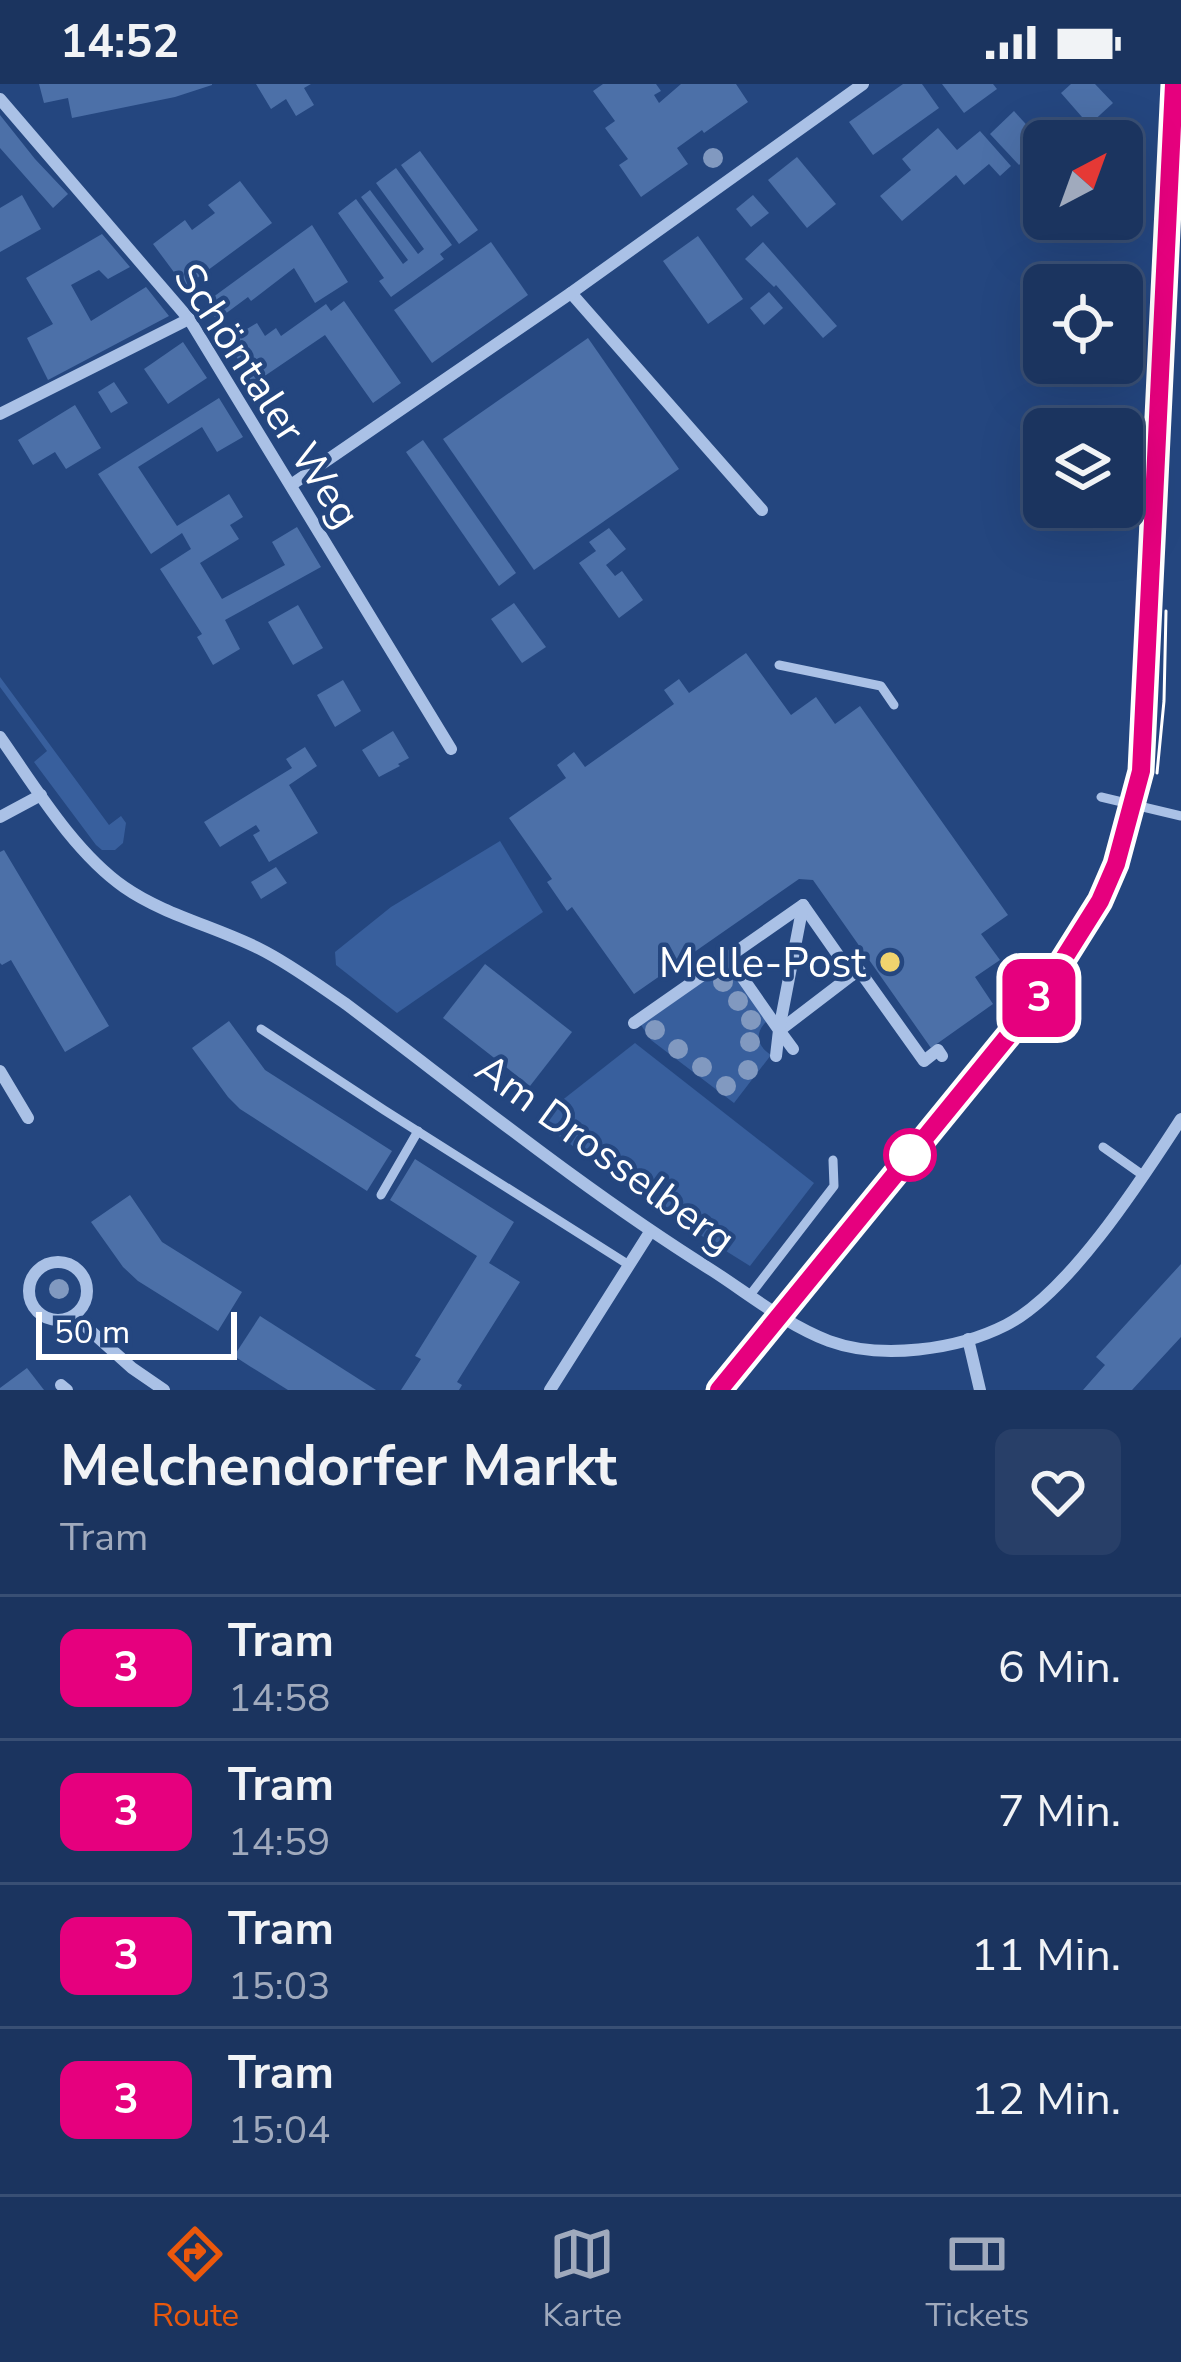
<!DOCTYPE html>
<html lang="de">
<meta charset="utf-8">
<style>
body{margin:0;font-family:"Nunito Sans",sans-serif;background:#283f68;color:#f1f3f6;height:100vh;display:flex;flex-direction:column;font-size:45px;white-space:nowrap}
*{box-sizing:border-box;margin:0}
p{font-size:39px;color:#a0aabd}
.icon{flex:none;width:66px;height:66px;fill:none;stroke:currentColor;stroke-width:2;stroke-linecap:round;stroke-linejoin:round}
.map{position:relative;height:1306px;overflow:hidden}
.side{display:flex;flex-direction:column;background:#1b345f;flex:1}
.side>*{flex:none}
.badge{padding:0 24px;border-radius:18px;font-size:42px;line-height:78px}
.needle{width:78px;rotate:41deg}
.tools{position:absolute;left:1023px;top:36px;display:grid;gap:24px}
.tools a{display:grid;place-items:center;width:120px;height:120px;border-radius:18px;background:#1b345f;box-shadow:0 12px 48px #0002,0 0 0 3px #394f74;font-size:60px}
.scale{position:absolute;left:36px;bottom:30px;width:201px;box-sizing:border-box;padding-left:12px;border:6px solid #fff;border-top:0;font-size:33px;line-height:42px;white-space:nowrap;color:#fff;-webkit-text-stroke:9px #24467f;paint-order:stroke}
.map>.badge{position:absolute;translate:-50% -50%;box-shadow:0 0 0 6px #fff}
.round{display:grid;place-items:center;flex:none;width:126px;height:126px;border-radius:18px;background:#283f68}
.headline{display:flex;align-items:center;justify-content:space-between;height:204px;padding:0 60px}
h1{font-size:57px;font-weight:700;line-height:90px}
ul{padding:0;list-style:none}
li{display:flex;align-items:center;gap:36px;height:144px;padding:0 60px;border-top:3px solid #394f74}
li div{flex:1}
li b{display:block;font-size:45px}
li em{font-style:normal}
li .badge{min-width:132px;font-weight:700;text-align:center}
.status{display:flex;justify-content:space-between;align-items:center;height:84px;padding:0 60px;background:#1b345f;direction:ltr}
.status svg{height:33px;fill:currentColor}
.dock{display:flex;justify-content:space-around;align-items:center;height:168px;border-top:3px solid #394f74;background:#1b345f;font-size:33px;color:#a0aabd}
.dock a{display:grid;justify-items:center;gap:6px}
.dock .current{color:#ea580c}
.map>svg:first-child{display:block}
.green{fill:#385f9d}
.building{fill:#4c70a8}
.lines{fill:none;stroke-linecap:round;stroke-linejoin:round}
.lane{stroke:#aac1e6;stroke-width:9}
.street{stroke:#aac1e6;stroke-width:12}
.tram{stroke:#fff;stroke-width:3}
.tree{fill:#8199c0}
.line-casing{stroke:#fff;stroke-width:27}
.line{stroke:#e6007e;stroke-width:18}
.poi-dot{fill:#f0d36e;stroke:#24467f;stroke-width:4.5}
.stop-dot{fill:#fff;stroke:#e6007e;stroke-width:6}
.labels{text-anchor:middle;stroke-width:9;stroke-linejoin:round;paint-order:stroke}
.street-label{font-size:42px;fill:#fff;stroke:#24467f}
.poi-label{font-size:42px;fill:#fff;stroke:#24467f;text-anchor:end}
</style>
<div class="status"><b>14:52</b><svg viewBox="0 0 49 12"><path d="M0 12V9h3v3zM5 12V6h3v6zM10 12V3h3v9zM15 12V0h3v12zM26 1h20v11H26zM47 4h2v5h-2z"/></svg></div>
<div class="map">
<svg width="1181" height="1306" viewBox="0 0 1181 1306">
<rect width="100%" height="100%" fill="#24467f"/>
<g class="green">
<path d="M0 593 109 741 121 732 126 739 123 759 115 766H102L96 761 34 678 47 667 0 603Z"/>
<path d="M500 757 543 828 397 929 336 881 335 868 391 823Z"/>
<path d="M728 880 767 937C754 949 757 962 771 971L734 1019 651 956 641 941Z"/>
<path d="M635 959 814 1099 750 1182 665 1129 537 1036Z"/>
</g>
<g class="building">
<path d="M39 0H212V1L175 13 72 34 68 14 44 19Z"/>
<path d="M256 0H311L304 4 314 21 296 32 286 15 271 25Z"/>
<path d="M603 0H656L661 7 654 11 659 19 681 0H736L748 18 704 49 702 46 677 64 688 80 641 113 619 81 628 75 605 44 615 37 593 7Z"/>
<path d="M903 0H922L939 24 873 71 849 38Z"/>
<path d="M942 0H993L997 5 964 29Z"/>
<path d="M1071 0H1095L1113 19 1089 41 1061 9Z"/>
<path d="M1014 27 1043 59 1019 81 990 50Z"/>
<path d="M0 31 35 75 68 110 53 124 0 64Z"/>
<path d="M938 44 957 66 980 47 1011 82 1000 92 989 80 964 101 956 91 902 137 880 112 911 86 902 75Z"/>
<path d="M420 67 478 146 459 160 401 81Z"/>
<path d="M797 73 836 120 807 144 768 96Z"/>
<path d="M396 84 452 161 440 170 444 175 391 213 379 197 384 194 338 129 356 115 403 180 408 176 361 113 370 106 418 170 424 165 376 99Z"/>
<path d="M240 97 272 139 185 203 153 160 185 136 192 146 215 129 208 121Z"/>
<path d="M22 111 41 145 0 168V124Z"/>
<path d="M753 111 769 129 751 143 736 125Z"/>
<path d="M312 141 348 198 315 219 294 184 251 217 248 213 217 236 205 219Z"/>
<path d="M102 150 130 183 108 195 99 186 71 201 91 237 146 203 169 232 48 296 27 254 53 240 26 194Z"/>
<path d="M698 152 743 215 708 240 663 177Z"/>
<path d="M491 158 528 211 432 279 394 226Z"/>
<path d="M763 158 837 242 823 254 776 201 774 203 745 175Z"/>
<path d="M769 208 783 224 764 241 750 224Z"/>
<path d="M344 217 401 299 373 319 325 251 253 300 227 257 257 239 265 252 276 244 281 252 326 220 331 227Z"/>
<path d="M588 254 679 385 534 486 443 355Z"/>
<path d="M183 258 207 294 168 320 144 285Z"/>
<path d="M114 298 128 319 111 329 98 308Z"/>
<path d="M219 314 243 353 217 368 202 343 138 383 177 442 229 410 243 433 230 441 239 455 200 479 222 515 285 481 272 458 297 443 321 483 225 536 240 565 213 581 197 553 202 550 160 485 191 465 182 449 151 470 98 390Z"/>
<path d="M75 321 101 364 66 385 55 368 33 381 18 356Z"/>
<path d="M423 356 516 489 499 502 406 368Z"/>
<path d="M609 444 626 465 606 481 615 492 622 487 643 516 619 534 579 479 596 467 589 458Z"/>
<path d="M514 519 546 563 522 579 491 535Z"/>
<path d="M298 521 323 564 293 581 268 538Z"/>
<path d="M746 569 791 631 816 613 835 640 860 622 1008 831 981 850 1000 876 975 893 993 920 931 964 813 796 799 795 634 910 572 823 567 827 547 798 552 795 509 734 566 694 557 681 574 668 585 683 674 620 664 606 679 595 689 609Z"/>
<path d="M343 596 361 627 335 643 317 611Z"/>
<path d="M393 647 409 674 398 680 400 682 379 693 362 666Z"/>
<path d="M305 663 317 682 289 701 318 749 269 778 253 751 260 747 256 741 220 763 204 738 292 684 286 675Z"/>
<path d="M4 766 109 942 65 968 11 876 2 881 0 879V768Z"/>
<path d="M276 783 287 799 261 815 251 798Z"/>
<path d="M485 880 572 948 530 1002 443 934Z"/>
<path d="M229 937 265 986 392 1067 367 1107 240 1025 228 1013 192 964Z"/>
<path d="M415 1075 514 1138 489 1179 520 1198 457 1298 462 1301 459 1306H401L421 1275 415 1272 477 1172 390 1116Z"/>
<path d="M130 1111 162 1158 242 1208 218 1247 138 1197 123 1183 91 1138Z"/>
<path d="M1181 1180V1253L1132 1306H1083L1105 1281 1096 1273Z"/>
<path d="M260 1232 376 1306H288L251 1283 234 1272Z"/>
<path d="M27 1284 44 1306H0V1304Z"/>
</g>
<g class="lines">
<g class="lane">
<path d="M779 581 881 602 894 621"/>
<path d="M1101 713 1181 732"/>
<path d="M261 945 384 1026 629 1181"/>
<path d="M1103 1063 1144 1092"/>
<path d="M381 1111 418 1047"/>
<path d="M750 1211 834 1102 833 1076"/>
</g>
<g class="street">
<path d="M0 15 189 235 451 665"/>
<path d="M571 209 762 426"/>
<path d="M0 330 189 235"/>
<path d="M291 401 571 209 863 0"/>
<path d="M0 653C35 703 74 768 124 803 164 831 217 843 260 865 290 880 318 901 346 920 467 1011 585 1107 713 1187 750 1211 787 1241 829 1257 881 1276 957 1266 1006 1241 1069 1209 1142 1095 1181 1035"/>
<path d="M0 733 41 711"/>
<path d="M728 873 779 946 776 972"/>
<path d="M634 939 803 821 852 891 859 886 924 977 938 966 942 972"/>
<path d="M780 946 852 891"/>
<path d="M793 965 779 946 803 821"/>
<path d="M0 987 28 1034"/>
<circle cx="58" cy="1207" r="29"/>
<path d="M74 1232 132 1284 164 1306"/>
<path d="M968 1255 980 1306"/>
<path d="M61 1301 67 1306"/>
<path d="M550 1306 650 1148"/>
</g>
<g class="tram">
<path d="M1157 689 1164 617 1166 527"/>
<path d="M719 1306 1039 914 1100 817 1116 780 1141 687 1174 0"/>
</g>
</g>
<g class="tree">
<circle cx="713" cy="74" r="10"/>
<circle cx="723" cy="898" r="10"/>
<circle cx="738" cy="917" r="10"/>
<circle cx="751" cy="936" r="10"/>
<circle cx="655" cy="946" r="10"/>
<circle cx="750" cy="958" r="10"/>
<circle cx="678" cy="965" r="10"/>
<circle cx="702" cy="983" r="10"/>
<circle cx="748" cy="986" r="10"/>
<circle cx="726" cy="1002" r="10"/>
<circle cx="59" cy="1205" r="10"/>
</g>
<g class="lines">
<defs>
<path id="line" d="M719 1306 1039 914 1100 817 1116 780 1141 687 1174 0"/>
</defs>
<use href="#line" class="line-casing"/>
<use href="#line" class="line"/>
</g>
<circle class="poi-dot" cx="890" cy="878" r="12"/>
<circle class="stop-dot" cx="910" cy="1071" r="24"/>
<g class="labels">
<g class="street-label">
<text transform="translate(268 311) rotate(57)" y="15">Schöntaler Weg</text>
<text transform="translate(606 1069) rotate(36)" y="15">Am Drosselberg</text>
</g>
<g class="poi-label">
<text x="866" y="893">Melle-Post</text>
</g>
</g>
</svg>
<div class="tools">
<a><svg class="needle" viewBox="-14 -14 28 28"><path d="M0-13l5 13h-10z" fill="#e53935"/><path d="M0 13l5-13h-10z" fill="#a0aabd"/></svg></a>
<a><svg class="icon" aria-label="locate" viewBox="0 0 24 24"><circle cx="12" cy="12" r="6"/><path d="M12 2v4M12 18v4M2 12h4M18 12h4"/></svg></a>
<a><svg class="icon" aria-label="layers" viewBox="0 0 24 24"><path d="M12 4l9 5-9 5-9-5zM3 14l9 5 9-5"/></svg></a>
</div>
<div class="scale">50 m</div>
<b class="badge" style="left:1039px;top:914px;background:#e6007e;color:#fff">3</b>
</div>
<section class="side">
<div class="headline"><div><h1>Melchendorfer Markt</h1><p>Tram</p></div><a class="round"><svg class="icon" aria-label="heart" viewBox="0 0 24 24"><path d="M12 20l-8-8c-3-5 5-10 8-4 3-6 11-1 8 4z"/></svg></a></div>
<ul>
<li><span class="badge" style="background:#e6007e;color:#fff">3</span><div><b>Tram</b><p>14:58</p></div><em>6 Min.</em></li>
<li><span class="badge" style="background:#e6007e;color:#fff">3</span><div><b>Tram</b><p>14:59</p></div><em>7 Min.</em></li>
<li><span class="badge" style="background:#e6007e;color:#fff">3</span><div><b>Tram</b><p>15:03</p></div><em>11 Min.</em></li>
<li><span class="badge" style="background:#e6007e;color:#fff">3</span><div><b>Tram</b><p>15:04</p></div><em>12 Min.</em></li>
</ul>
</section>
<nav class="dock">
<a class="current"><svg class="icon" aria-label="directions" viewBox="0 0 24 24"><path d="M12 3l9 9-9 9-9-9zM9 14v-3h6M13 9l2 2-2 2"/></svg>Route</a>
<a><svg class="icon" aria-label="map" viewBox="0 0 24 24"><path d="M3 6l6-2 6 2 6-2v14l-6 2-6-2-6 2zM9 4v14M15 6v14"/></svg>Karte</a>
<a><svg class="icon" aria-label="tickets" viewBox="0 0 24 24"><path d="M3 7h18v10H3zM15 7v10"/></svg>Tickets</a>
</nav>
